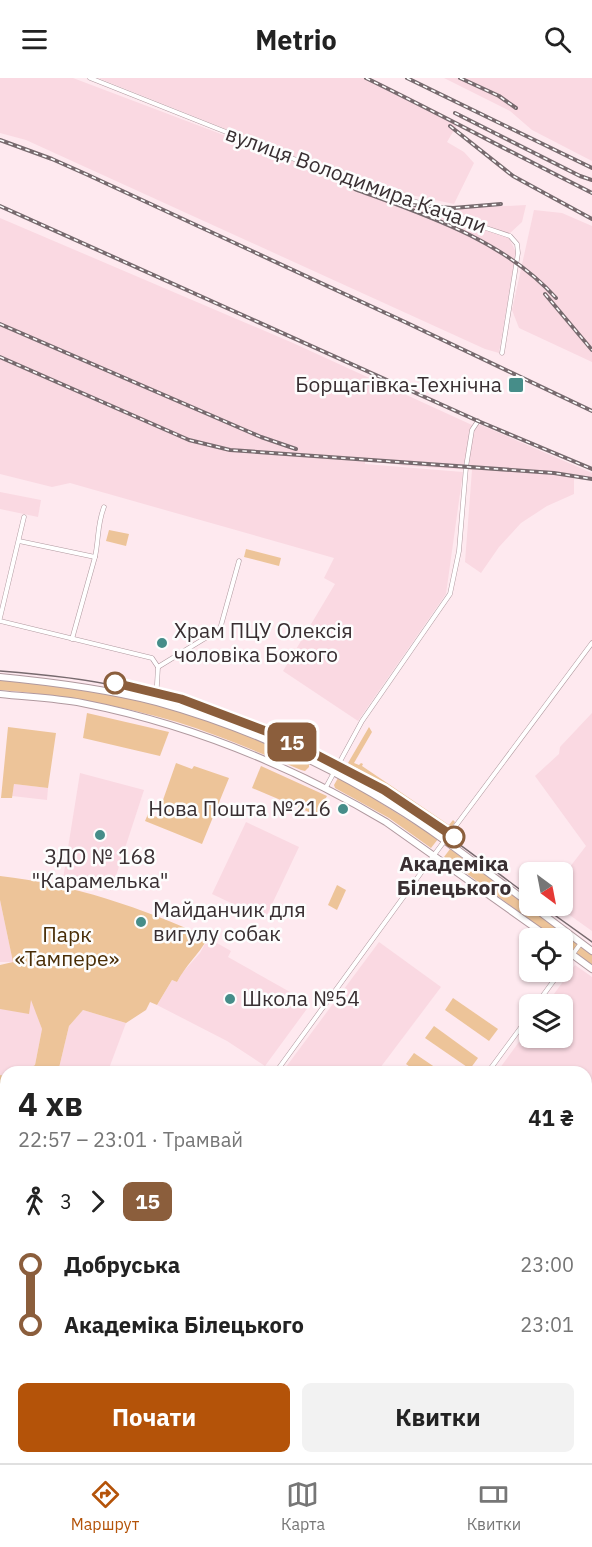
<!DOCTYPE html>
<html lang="uk">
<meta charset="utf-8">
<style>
body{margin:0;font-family:"IBM Plex Sans",sans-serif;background:#f2f2f2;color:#222;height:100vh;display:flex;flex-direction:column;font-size:22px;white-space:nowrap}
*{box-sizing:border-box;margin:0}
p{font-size:20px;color:#767676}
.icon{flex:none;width:33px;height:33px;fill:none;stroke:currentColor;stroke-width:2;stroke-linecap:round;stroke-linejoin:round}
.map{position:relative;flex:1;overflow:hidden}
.details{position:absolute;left:0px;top:988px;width:592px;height:398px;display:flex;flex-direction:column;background:#fff;border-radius:18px 18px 0 0;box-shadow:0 2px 4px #0004}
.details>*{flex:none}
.badge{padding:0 12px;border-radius:9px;font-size:21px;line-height:39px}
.needle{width:39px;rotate:148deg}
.controls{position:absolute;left:519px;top:784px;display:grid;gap:12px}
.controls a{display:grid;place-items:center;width:54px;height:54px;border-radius:9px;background:#fff;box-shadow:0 2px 4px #0004;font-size:30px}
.map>.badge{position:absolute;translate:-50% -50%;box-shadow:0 0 0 3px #fff}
.legs{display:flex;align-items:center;gap:9px;height:66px;padding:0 18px;font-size:20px}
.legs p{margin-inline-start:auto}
.headline{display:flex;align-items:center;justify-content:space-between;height:102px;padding:0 18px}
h1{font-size:33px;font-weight:700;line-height:45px}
.action{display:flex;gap:12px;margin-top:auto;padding:12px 18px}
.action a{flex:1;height:69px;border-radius:9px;background:#b45309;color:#fff;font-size:24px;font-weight:700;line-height:69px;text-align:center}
.action a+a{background:#f2f2f2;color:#222}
ul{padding:0 18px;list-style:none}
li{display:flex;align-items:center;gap:21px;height:60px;font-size:22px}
li i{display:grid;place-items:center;width:9px;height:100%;margin:0 8px;background:currentColor}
li i::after{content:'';width:15px;height:15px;margin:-8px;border:4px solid;border-radius:50%;background:#fff}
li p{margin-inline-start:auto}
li:first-child i{background:linear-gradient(#0000 50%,currentColor 0)}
li:last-child i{background:linear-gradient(currentColor 50%,#0000 0)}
header{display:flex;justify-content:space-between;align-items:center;height:78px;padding:0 18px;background:#fff;font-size:27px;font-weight:700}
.tab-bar{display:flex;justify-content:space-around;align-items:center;height:84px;border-top:2px solid #e0e0e0;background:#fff;font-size:16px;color:#767676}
.tab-bar a{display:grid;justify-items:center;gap:3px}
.tab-bar .selected{color:#b45309}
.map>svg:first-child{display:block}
.built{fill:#fad9e2}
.green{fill:#edc499}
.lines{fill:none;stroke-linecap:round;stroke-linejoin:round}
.minor-casing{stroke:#b0999f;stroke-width:5}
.tertiary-casing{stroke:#b0999f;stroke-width:7}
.secondary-casing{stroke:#b0999f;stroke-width:8}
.minor{stroke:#fff;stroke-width:4}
.tertiary{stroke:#fff;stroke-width:5}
.secondary{stroke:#fff;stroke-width:6}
.tram{stroke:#776a6e;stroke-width:1.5}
.rail-casing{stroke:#776a6e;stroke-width:4}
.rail{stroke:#fdfdfd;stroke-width:1.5;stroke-dasharray:4.5;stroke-linecap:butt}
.line-1-casing{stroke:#fff;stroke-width:14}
.line-1{stroke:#8b5e3c;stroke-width:9}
.poi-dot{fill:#468d89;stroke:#fdfdfd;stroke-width:2}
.stop-1-dot{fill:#fff;stroke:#8b5e3c;stroke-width:3}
.labels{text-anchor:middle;stroke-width:5;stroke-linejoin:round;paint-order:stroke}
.street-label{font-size:21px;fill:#392f32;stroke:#fdfdfd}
.poi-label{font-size:21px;fill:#392f32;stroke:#fdfdfd;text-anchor:start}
.stop-label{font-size:21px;font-weight:bold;fill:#392f32;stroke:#fdfdfd}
.park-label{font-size:21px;fill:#492d06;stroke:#fdfdfd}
</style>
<header><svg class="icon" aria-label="menu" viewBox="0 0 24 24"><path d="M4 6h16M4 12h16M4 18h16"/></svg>Metrio<svg class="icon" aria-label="search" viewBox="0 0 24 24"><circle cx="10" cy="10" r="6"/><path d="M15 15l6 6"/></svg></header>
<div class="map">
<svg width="592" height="1385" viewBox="0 0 592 1385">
<rect width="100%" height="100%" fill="#fee9ef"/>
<g class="built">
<path d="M0 0H73L366 111 429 132 526 127 522 144 509 156V160L516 174 499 275 485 271 26 62 0 55Z"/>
<path d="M98 0H364L457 47 447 64 464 74 474 85 454 126 368 108Z"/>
<path d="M444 0H592V83L532 52 510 33Z"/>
<path d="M534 132 562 135 592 148V284L519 250 512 232Z"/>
<path d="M0 140 293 265 472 347H481L592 395V401L574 398V416L547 428 521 445 499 469 481 495 465 484 472 392 405 388 365 381V386L463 394 446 516 358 643 283 593 335 506 324 500 334 480 70 405 52 409 0 396Z"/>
<path d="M0 414 41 422 38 439 0 431Z"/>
<path d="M592 635V853L557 828H562L563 798 586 768 535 698 559 676 560 669Z"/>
<path d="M80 695 144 712 111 813 63 801Z"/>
<path d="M14 706 48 710 47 722 12 718Z"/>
<path d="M246 744 299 769 265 841 212 816Z"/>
<path d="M0 822 13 884H0Z"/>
<path d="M208 860 231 873 228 879 290 914 309 928 265 988 227 963 157 927 172 902 177 904 182 895 200 875Z"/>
<path d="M379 864 441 909 377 994H285L283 993Z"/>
<path d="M575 887 592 899V1385L586 1380V994H497L529 950 530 960H562V927H546Z"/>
<path d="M0 918 32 922 42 951 35 987 24 994H6V998L0 997Z"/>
<path d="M83 932 126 945 108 993 102 992 101 994H58L69 948Z"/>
</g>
<g class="green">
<path d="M109 452 129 456 126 468 106 463Z"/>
<path d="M246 471 281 480 279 488 244 479Z"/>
<path d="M0 602C60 608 123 616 181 634 225 647 267 665 309 685V689L305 693 301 692C260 675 219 657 177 644 119 627 60 617 0 612Z"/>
<path d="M87 635 169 654 160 678 83 660Z"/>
<path d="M8 649 56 655 48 710 14 706 12 720H1Z"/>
<path d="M369 649 372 654 354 685 359 687 361 685 363 686 362 688 449 747 453 742 455 744 450 751 399 715 348 685Z"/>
<path d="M176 685 192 691 194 688 229 700 202 766 145 743 148 736 157 739Z"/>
<path d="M261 688 327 718 316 737 252 710Z"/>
<path d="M338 700H341L438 761 431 770 389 740 335 710 334 707Z"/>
<path d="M450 771 592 875V887L563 866 562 861H556L444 779Z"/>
<path d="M0 798C72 806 143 830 208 860 199 876 185 888 177 904L172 902 157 927 150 924 146 932 126 945 83 932 69 948 58 994H24L35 987 42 951 31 922 29 936 0 931V887L13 884 0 822Z"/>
<path d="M337 807 346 812 337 832 328 827Z"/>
<path d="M453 920 498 951 489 963 445 932Z"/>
<path d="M434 948 478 980 470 991 425 960Z"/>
<path d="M414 975 442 994H417L406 986Z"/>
<path d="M0 997 6 998V1048H0Z"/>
<path d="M0 1102 6 1105V1380H180L181 1385H0Z"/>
<path d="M592 1131V1385H500L493 1380H586V1138Z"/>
<rect x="184" y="1380" width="126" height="5"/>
<path d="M359 1380H408L405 1385H363Z"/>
<path d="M441 1380H468L475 1385H448Z"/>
</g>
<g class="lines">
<defs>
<g id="minor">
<path d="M90 0 367 110 451 134 471 145 510 158 517 166 518 175 502 275"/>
<path d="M19 463 95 479"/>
<path d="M0 540 24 439"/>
<path d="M0 543 152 580 158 589"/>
<path d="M72 561 95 479C99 460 97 447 104 429"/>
<path d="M156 623 158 589 220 551 239 483"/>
<path d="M325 711 362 643 450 516 459 473 466 389 472 352 478 343"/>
<path d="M562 891 581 865"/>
<path d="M536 927 560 894"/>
<path d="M276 994 434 777 592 565"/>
<path d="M488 994 530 937"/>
</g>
<g id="tertiary">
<path d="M0 1074 6 1075"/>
<path d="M487 1380 494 1385"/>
</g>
<g id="secondary">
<path d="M0 599C52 604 106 611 157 624 240 647 320 683 393 728 441 757 485 793 530 826"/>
<path d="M0 616C27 619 55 620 82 625 189 646 292 688 386 744L551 861"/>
<path d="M532 828 592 873"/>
<path d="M562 869 592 891"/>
</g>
</defs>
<use href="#minor" class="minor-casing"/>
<use href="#tertiary" class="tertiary-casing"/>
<use href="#secondary" class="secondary-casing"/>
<use href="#minor" class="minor"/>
<use href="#tertiary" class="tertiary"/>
<use href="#secondary" class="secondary"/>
<g class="tram">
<path d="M0 593C40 596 82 600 121 609 211 630 302 667 381 714 433 744 481 783 530 819"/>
<path d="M542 828 592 864"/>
</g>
<defs>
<g id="rail">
<path d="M366 0C442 37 516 77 592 115"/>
<path d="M407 0 592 90"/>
<path d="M460 0 499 18 516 30"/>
<path d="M455 35 580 98 592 102"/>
<path d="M450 48 513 98 592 141"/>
<path d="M0 62 52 81 88 97 405 244 592 333"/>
<path d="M355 111C426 137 504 162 556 220"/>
<path d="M411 127 453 130 501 126"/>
<path d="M0 128 478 343 592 391"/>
<path d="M545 216 592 272"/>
<path d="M0 246 261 359 296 371"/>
<path d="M0 279 189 362 230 372 554 395 592 401"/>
</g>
</defs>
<use href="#rail" class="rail-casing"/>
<use href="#rail" class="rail"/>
</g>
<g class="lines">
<defs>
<path id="line-1" d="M115 605 181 621 284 660 384 712 454 759"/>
</defs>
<use href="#line-1" class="line-1-casing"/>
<use href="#line-1" class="line-1"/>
</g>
<g class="poi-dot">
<rect x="508" y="299" width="16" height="16" rx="3"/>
<circle cx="162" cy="565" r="6"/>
<circle cx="343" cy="731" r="6"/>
<circle cx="100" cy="757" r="6"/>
<circle cx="141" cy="844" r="6"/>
<circle cx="230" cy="921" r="6"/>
</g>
<g class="stop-1-dot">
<circle cx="115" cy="605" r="10"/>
<circle cx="454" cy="759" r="10"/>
</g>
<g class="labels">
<g class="street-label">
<text transform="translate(356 102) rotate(20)" y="7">вулиця Володимира Качали</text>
</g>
<g class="poi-label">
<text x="502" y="314" text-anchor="end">Борщагівка-Технічна</text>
<text x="174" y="560">Храм ПЦУ Олексія<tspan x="174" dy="24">чоловіка Божого</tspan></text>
<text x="331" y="738" text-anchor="end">Нова Пошта №216</text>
<text x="100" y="786" text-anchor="middle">ЗДО № 168<tspan x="100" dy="24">"Карамелька"</tspan></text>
<text x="153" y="839">Майданчик для<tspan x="153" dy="24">вигулу собак</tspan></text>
<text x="242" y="928">Школа №54</text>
</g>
<g class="stop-label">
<text x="454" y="793">Академіка<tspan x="454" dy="24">Білецького</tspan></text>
</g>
<g class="park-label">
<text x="67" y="864">Парк<tspan x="67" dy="24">«Тампере»</tspan></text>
</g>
</g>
</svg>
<div class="controls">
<a><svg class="needle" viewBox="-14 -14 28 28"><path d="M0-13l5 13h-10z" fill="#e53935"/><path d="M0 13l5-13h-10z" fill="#767676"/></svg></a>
<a><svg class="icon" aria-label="locate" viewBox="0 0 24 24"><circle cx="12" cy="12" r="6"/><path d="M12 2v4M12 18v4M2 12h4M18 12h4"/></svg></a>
<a><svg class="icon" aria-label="layers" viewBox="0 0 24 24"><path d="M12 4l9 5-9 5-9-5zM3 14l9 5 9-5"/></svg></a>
</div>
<b class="badge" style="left:292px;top:664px;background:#8b5e3c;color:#fff">15</b>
<section class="details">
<div class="headline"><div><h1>4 хв</h1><p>22:57 – 23:01 · Трамвай</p></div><b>41 ₴</b></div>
<div class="legs"><svg class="icon" aria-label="walk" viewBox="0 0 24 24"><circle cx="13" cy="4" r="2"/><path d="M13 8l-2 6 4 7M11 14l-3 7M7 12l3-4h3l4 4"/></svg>3<svg class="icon" aria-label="forward" viewBox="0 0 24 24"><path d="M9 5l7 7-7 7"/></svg><b class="badge" style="background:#8b5e3c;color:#fff">15</b></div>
<ul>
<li><i style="color:#8b5e3c"></i><b>Добруська</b><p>23:00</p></li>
<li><i style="color:#8b5e3c"></i><b>Академіка Білецького</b><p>23:01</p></li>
</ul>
<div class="action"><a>Почати</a><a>Квитки</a></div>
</section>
</div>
<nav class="tab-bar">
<a class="selected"><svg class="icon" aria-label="directions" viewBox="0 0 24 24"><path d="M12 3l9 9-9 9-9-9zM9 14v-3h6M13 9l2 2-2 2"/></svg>Маршрут</a>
<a><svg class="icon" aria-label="map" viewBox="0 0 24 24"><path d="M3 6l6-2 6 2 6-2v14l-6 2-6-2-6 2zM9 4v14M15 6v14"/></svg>Карта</a>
<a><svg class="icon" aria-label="tickets" viewBox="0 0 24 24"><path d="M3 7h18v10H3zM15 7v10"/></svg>Квитки</a>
</nav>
